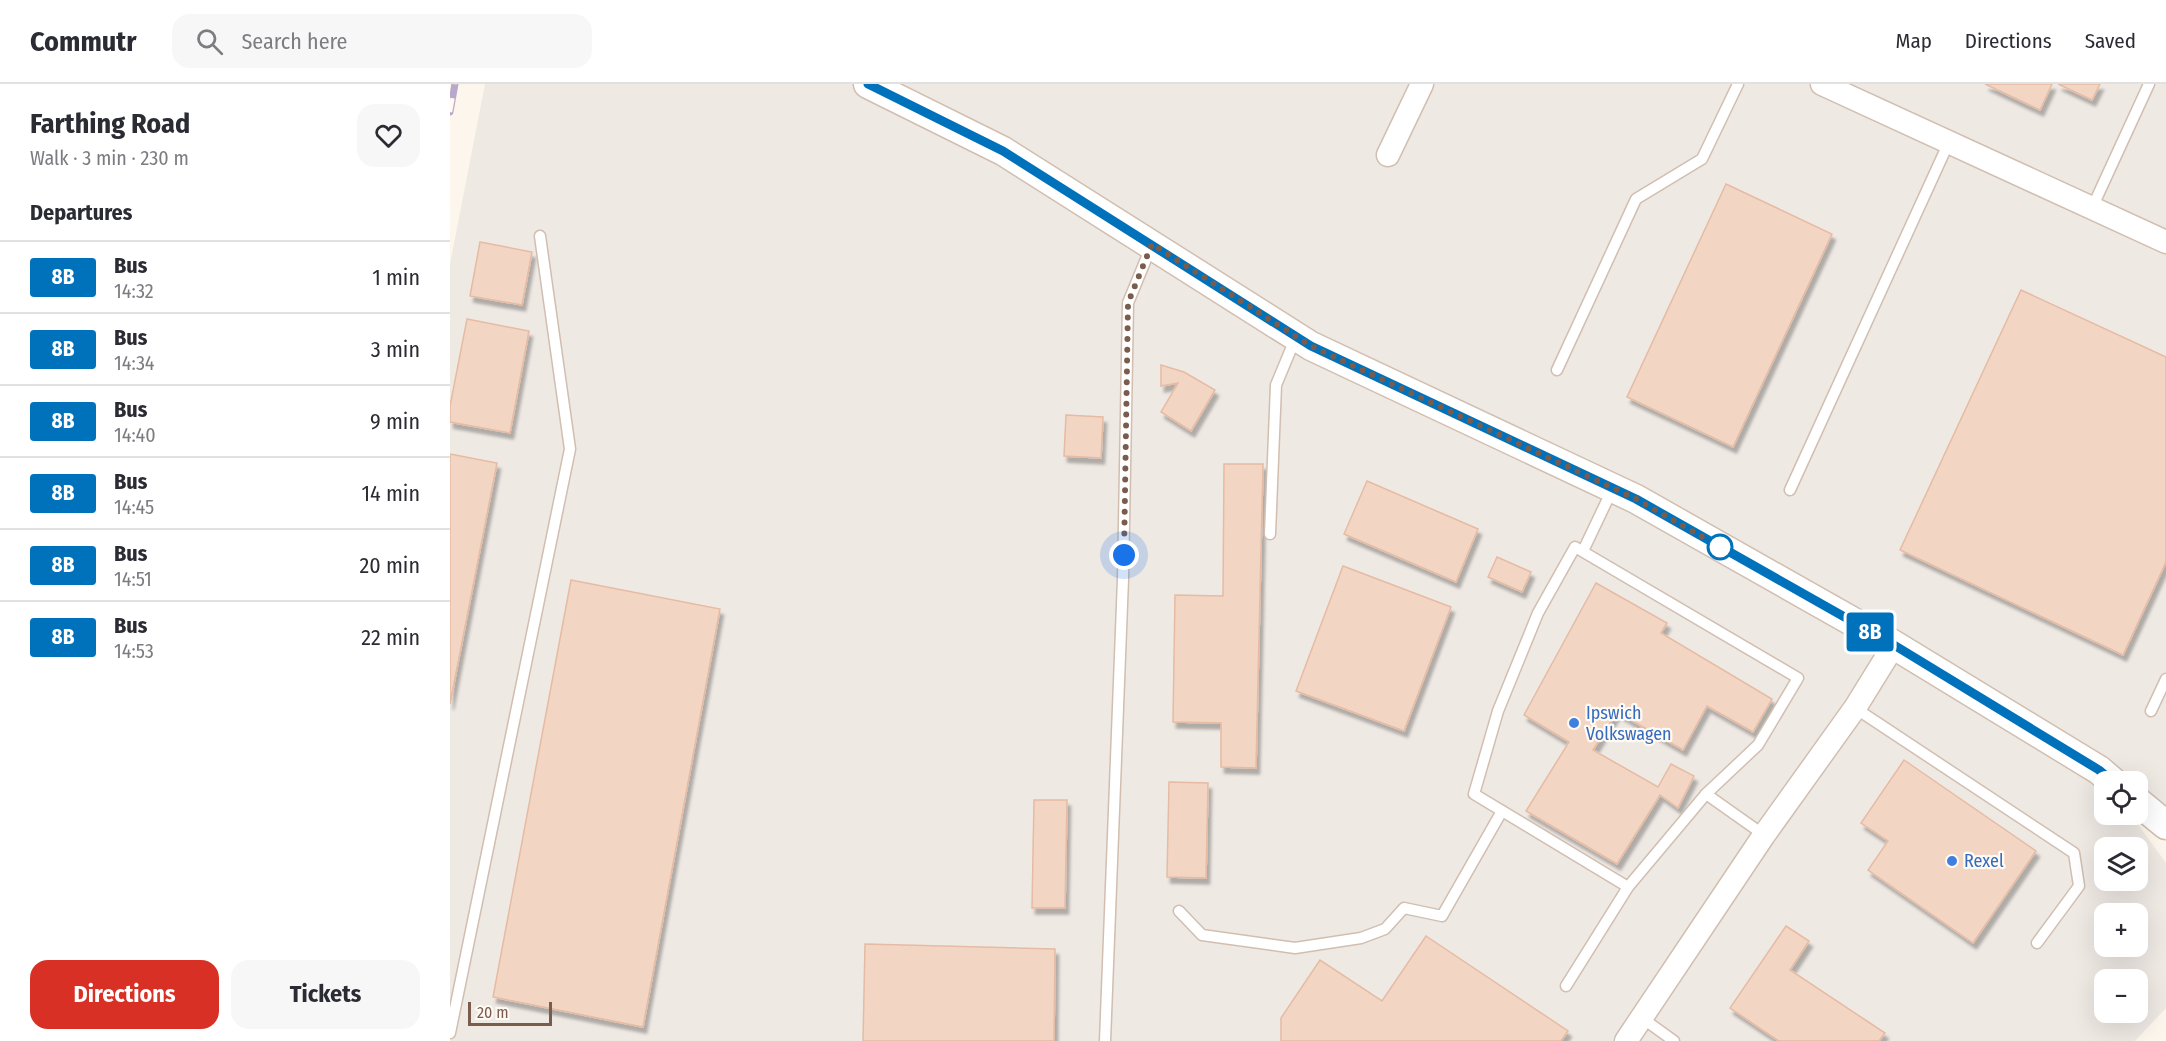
<!DOCTYPE html>
<meta charset="utf-8">
<style>
body{margin:0;font-family:"Fira Sans Condensed",sans-serif;background:#f7f7f7;color:#2b2b33;height:100vh;display:flex;flex-direction:column;font-size:22px;white-space:nowrap}
*{box-sizing:border-box;margin:0}
p{font-size:20px;color:#7c7c81}
.icon{flex:none;width:33px;height:33px;fill:none;stroke:currentColor;stroke-width:2;stroke-linecap:round;stroke-linejoin:round}
.map{position:relative;flex:1;overflow:hidden}
.panel{display:flex;flex-direction:column;background:#fff;width:450px}
.panel>*{flex:none}
.badge{padding:0 12px;border-radius:4px;font-size:21px;line-height:39px}
.fabs{position:absolute;left:1644px;top:687px;display:grid;gap:12px}
.fabs a{display:grid;place-items:center;width:54px;height:54px;border-radius:12px;background:#fff;box-shadow:0 6px 24px #0002;font-size:30px}
.scale{position:absolute;left:18px;bottom:15px;width:84px;box-sizing:border-box;padding-left:6px;border:3px solid #7a5c4d;border-top:0;font-size:16px;line-height:21px;white-space:nowrap;color:#7a5c4d;-webkit-text-stroke:4px #fffaf3;paint-order:stroke}
.you{position:absolute;width:30px;height:30px;margin:-15px;border:4px solid #fff;border-radius:50%;background:#1a73e8;box-shadow:0 0 0 9px #1a73e833}
.map>.badge{position:absolute;translate:-50% -50%;box-shadow:0 0 0 3px #fff}
h2{padding:0 30px;font-size:22px;line-height:54px}
.round{display:grid;place-items:center;flex:none;width:63px;height:63px;border-radius:18px;background:#f7f7f7}
.overview{display:flex;align-items:center;justify-content:space-between;height:102px;padding:0 30px}
h1{font-size:28px;font-weight:700;line-height:45px}
.primary-button{display:flex;gap:12px;margin-top:auto;padding:12px 30px}
.primary-button a{flex:1;height:69px;border-radius:18px;background:#d93025;color:#fff;font-size:24px;font-weight:700;line-height:69px;text-align:center}
.primary-button a+a{background:#f7f7f7;color:#2b2b33}
ul{padding:0;list-style:none}
li{display:flex;align-items:center;gap:18px;height:72px;padding:0 30px;border-top:2px solid #e1e1e2}
li div{flex:1}
li b{display:block;font-size:22px}
li em{font-style:normal}
li .badge{min-width:66px;font-weight:700;text-align:center}
header{display:flex;align-items:center;gap:36px;box-sizing:border-box;height:84px;padding:0 30px;background:#fff;border-bottom:2px solid #e1e1e2}
header strong{font-size:28px}
nav{display:flex;gap:33px;margin-inline-start:auto;font-size:21px}
.search{width:420px;height:54px;background:#f7f7f7;display:flex;align-items:center;gap:15px;box-sizing:border-box;padding:0 21px;border-radius:18px;color:#7c7c81;font-size:22px}
main{display:flex;flex:1;min-height:0}
.map>svg:first-child{display:block}
.industrial{fill:#efe9e4;fill-rule:evenodd}
.building{fill:#f3d5c3;stroke:#e6bba3;stroke-width:1.5;filter:url(#shadow)}
.lines{fill:none;stroke-linecap:round;stroke-linejoin:round}
.service-casing{stroke:#d1beb0;stroke-width:13}
.minor-casing{stroke:#d1beb0;stroke-width:25}
.tertiary-casing{stroke:#d1beb0;stroke-width:31}
.service{stroke:#fff;stroke-width:10}
.minor{stroke:#fff;stroke-width:22}
.tertiary{stroke:#fff;stroke-width:28}
.rail-casing{stroke:#b9a8c9;stroke-width:7}
.rail{stroke:#fffaf3;stroke-width:4.5;stroke-dasharray:14;stroke-linecap:butt}
.line-casing{stroke:#fff;stroke-width:14}
.line{stroke:#0072bc;stroke-width:9}
.walk{stroke:#7a5c4d;stroke-width:6;stroke-dasharray:0 10.8}
.stop-dot{fill:#fff;stroke:#0072bc;stroke-width:3}
.shop-dot{fill:#3f7fe0;stroke:#fffaf3;stroke-width:2}
.labels{text-anchor:middle;stroke-width:4.5;stroke-linejoin:round;paint-order:stroke}
.shop-label{font-size:18px;fill:#366cbe;stroke:#fffaf3;text-anchor:start}
</style>
<header>
<strong>Commutr</strong>
<div class="search"><svg class="icon" aria-label="search" viewBox="0 0 24 24"><circle cx="10" cy="10" r="6"/><path d="M15 15l6 6"/></svg>Search here</div>
<nav><a>Map</a><a>Directions</a><a>Saved</a></nav>
</header>
<main>
<section class="panel">
<div class="overview"><div><h1>Farthing Road</h1><p>Walk · 3 min · 230 m</p></div><a class="round"><svg class="icon" aria-label="heart" viewBox="0 0 24 24"><path d="M12 20l-8-8c-3-5 5-10 8-4 3-6 11-1 8 4z"/></svg></a></div>
<h2>Departures</h2>
<ul>
<li><span class="badge" style="background:#0072bc;color:#fff">8B</span><div><b>Bus</b><p>14:32</p></div><em>1 min</em></li>
<li><span class="badge" style="background:#0072bc;color:#fff">8B</span><div><b>Bus</b><p>14:34</p></div><em>3 min</em></li>
<li><span class="badge" style="background:#0072bc;color:#fff">8B</span><div><b>Bus</b><p>14:40</p></div><em>9 min</em></li>
<li><span class="badge" style="background:#0072bc;color:#fff">8B</span><div><b>Bus</b><p>14:45</p></div><em>14 min</em></li>
<li><span class="badge" style="background:#0072bc;color:#fff">8B</span><div><b>Bus</b><p>14:51</p></div><em>20 min</em></li>
<li><span class="badge" style="background:#0072bc;color:#fff">8B</span><div><b>Bus</b><p>14:53</p></div><em>22 min</em></li>
</ul>
<div class="primary-button"><a>Directions</a><a>Tickets</a></div>
</section>
<div class="map">
<svg width="1716" height="957" viewBox="0 0 1716 957">
<defs>
<filter id="shadow"><feDropShadow dx="3.5" dy="6" stdDeviation="1.5" flood-color="#0004"/></filter>
</defs>
<rect width="100%" height="100%" fill="#fdf6ec"/>
<path class="industrial" d="M35 0H1716V728L1688 710V698H1654V730L1681 731 1716 779V924L1685 957H0V180ZM1654 764H1688V796H1654ZM1654 830H1688V862H1654ZM1654 896H1688V928H1654Z"/>
<g class="building">
<path d="M1535 0H1602L1590 26Z"/>
<path d="M1608 0H1650L1642 16Z"/>
<path d="M1276 100 1382 150 1283 363 1177 313Z"/>
<path d="M30 158 82 168 72 221 20 212Z"/>
<path d="M1571 206 1716 273V478L1673 571 1450 466Z"/>
<path d="M17 235 79 247 60 349 0 338V322Z"/>
<path d="M711 281 734 288 765 306 741 347 711 328 728 299 711 302Z"/>
<path d="M616 331 653 333 651 374 614 372Z"/>
<path d="M0 370 47 379 0 620Z"/>
<path d="M774 380H813L806 684 771 683V639L723 638 725 511 773 512Z"/>
<path d="M917 397 1028 445 1006 498 894 450Z"/>
<path d="M1047 473 1081 488 1072 508 1038 493Z"/>
<path d="M893 482 1001 523 954 647 846 607Z"/>
<path d="M121 496 270 525 193 943 43 913Z"/>
<path d="M1146 499 1217 539 1211 549 1322 615 1303 648 1257 622 1233 666 1167 628 1143 666 1208 703 1221 680 1244 692 1228 724 1210 711 1167 780 1076 727 1119 658 1074 631Z"/>
<path d="M1454 676 1586 767 1523 859 1418 786 1438 757 1411 739Z"/>
<path d="M719 698 758 699 756 794 717 793Z"/>
<path d="M584 716H617L615 824H582Z"/>
<path d="M1336 842 1359 857 1340 886 1435 949 1429 957H1329L1280 924Z"/>
<path d="M976 852 1118 947 1111 957H831V934L870 876 932 917Z"/>
<path d="M415 860 605 865 604 957H413Z"/>
</g>
<g class="lines">
<defs>
<g id="service">
<path d="M1642 124 1699 0"/>
<path d="M1107 286 1186 115 1252 75 1288 0"/>
<path d="M1340 406 1499 58"/>
<path d="M820 450 826 301 846 253"/>
<path d="M1133 467 1163 404"/>
<path d="M1405 624 1624 769 1629 802 1587 859"/>
<path d="M1701 627 1716 595"/>
<path d="M1178 803 1024 710 1048 627 1088 529 1125 463 1348 594 1308 661 1256 710"/>
<path d="M729 827 752 851 845 864 911 854 935 845 954 824 992 832 1052 727"/>
<path d="M1116 902 1178 803 1256 710 1314 751"/>
<path d="M1192 934 1224 957"/>
<path d="M0 949 120 365 90 152"/>
<path d="M655 957 673 495 678 219 701 163"/>
</g>
<g id="minor">
<path d="M1372 0 1716 158"/>
<path d="M938 71 972 0"/>
<path d="M1176 957 1314 751 1405 624 1444 561"/>
</g>
<g id="tertiary">
<path d="M418 0 553 67 861 262 1186 415 1444 561 1649 686 1663 698"/>
<path d="M1688 718 1716 741"/>
</g>
</defs>
<use href="#service" class="service-casing"/>
<use href="#minor" class="minor-casing"/>
<use href="#tertiary" class="tertiary-casing"/>
<use href="#service" class="service"/>
<use href="#minor" class="minor"/>
<use href="#tertiary" class="tertiary"/>
<defs>
<path id="rail" d="M0 28 5 0"/>
</defs>
<use href="#rail" class="rail-casing"/>
<use href="#rail" class="rail"/>
</g>
<g class="lines">
<defs>
<path id="line" d="M418 0 553 67 861 262 1186 415 1444 561 1649 686 1663 698"/>
</defs>
<use href="#line" class="line-casing"/>
<use href="#line" class="line"/>
<path class="walk" d="M674 471 678 219 702 160 861 262 1186 415 1270 463"/>
</g>
<circle class="stop-dot" cx="1270" cy="463" r="12"/>
<g class="shop-dot">
<circle cx="1124" cy="639" r="6"/>
<circle cx="1502" cy="777" r="6"/>
</g>
<g class="labels">
<g class="shop-label">
<text x="1136" y="635">Ipswich<tspan x="1136" dy="21">Volkswagen</tspan></text>
<text x="1514" y="783">Rexel</text>
</g>
</g>
</svg>
<div class="fabs">
<a><svg class="icon" aria-label="locate" viewBox="0 0 24 24"><circle cx="12" cy="12" r="6"/><path d="M12 2v4M12 18v4M2 12h4M18 12h4"/></svg></a>
<a><svg class="icon" aria-label="layers" viewBox="0 0 24 24"><path d="M12 4l9 5-9 5-9-5zM3 14l9 5 9-5"/></svg></a>
<a>+</a>
<a>−</a>
</div>
<div class="scale">20 m</div>
<div class="you" style="left:674px;top:471px"></div>
<b class="badge" style="left:1420px;top:548px;background:#0072bc;color:#fff">8B</b>
</div>
</main>
